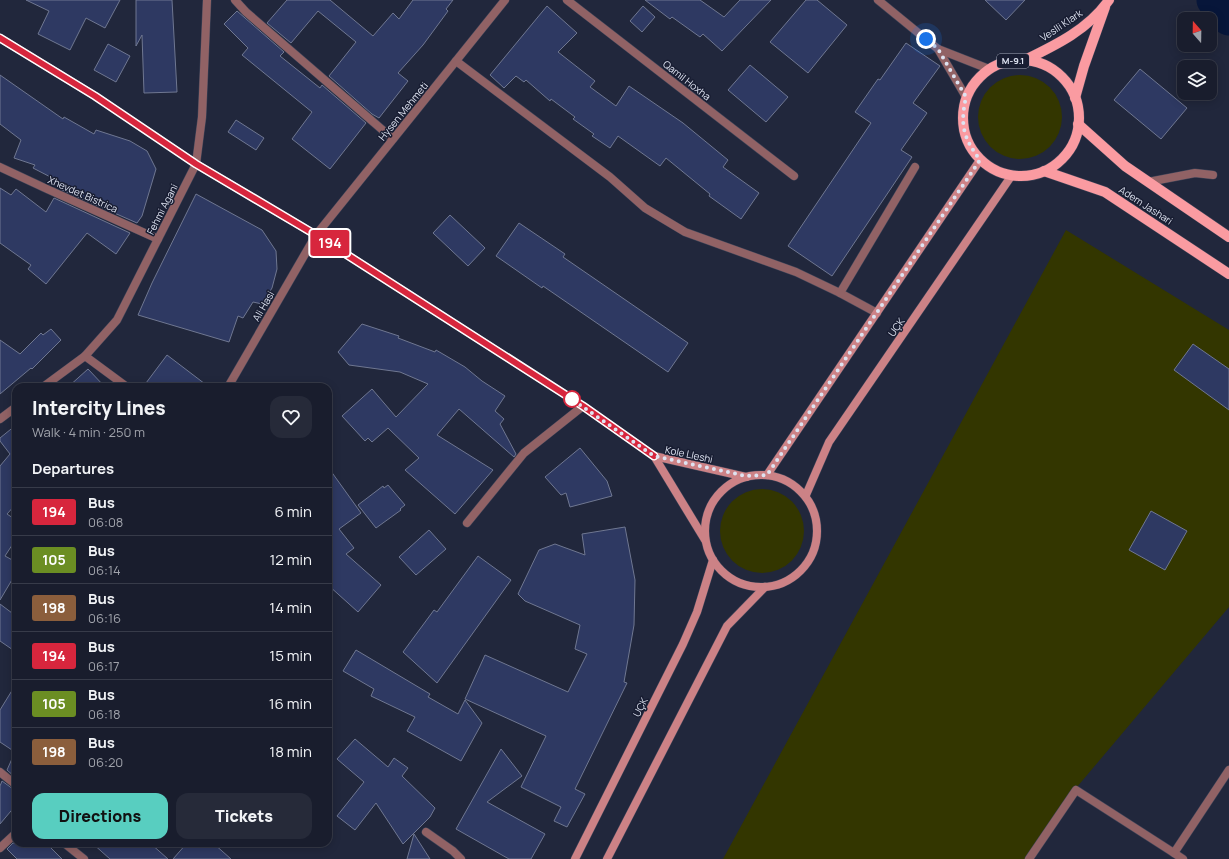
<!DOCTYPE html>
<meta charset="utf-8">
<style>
body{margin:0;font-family:Manrope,sans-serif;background:#262a39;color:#f1f3f6;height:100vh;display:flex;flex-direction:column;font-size:15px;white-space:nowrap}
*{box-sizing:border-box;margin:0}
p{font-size:13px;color:#9fa2aa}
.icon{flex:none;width:22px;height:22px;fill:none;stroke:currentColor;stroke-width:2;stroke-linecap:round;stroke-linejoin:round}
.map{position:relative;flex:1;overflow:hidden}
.details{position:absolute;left:12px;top:383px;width:320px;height:464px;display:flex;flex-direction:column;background:#191d2d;border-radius:12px;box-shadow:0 2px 10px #0003,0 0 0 1px #373b49}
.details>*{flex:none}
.badge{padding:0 8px;border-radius:3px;font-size:14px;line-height:26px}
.needle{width:26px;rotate:340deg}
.buttons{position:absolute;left:1177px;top:12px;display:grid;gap:8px}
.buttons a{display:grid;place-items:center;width:40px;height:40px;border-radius:8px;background:#191d2d;box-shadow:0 2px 10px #0003,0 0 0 1px #373b49;font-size:20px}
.you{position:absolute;width:20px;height:20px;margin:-10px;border:3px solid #fff;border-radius:50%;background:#1a73e8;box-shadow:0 0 0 6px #1a73e833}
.map>.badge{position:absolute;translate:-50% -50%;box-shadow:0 0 0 2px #fff}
h2{padding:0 20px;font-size:15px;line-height:36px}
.round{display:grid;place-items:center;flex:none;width:42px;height:42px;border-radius:12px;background:#262a39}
.summary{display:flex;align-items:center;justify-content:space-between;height:68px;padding:0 20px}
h1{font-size:19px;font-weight:800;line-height:30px}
.primary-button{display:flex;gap:8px;margin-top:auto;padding:8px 20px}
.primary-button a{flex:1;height:46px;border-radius:12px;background:#58cec0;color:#111;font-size:16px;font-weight:800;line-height:46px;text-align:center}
.primary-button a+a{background:#262a39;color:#f1f3f6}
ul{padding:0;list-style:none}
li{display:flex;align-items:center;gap:12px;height:48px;padding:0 20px;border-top:1px solid #373b49}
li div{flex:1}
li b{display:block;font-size:15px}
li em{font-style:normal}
li .badge{min-width:44px;font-weight:700;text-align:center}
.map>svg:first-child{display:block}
.green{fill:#333600}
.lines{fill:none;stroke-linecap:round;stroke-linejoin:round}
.river{stroke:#07163a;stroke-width:35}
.building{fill:#2e3962;stroke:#6f7791}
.lane-casing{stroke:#3f4559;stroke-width:9}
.street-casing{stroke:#3f4559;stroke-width:9}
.secondary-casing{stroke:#3f4559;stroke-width:9}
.primary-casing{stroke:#3f4559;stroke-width:11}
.lane{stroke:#916265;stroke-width:8}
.street{stroke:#916265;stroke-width:8}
.secondary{stroke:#cc8286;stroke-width:8}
.primary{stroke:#fa9ba1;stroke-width:10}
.line-casing{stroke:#fff;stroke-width:9}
.line{stroke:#d7263d;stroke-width:6}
.walk{stroke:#dee3f1;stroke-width:4;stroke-dasharray:0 7.2}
.stop-dot{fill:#fff;stroke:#d7263d;stroke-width:2}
.labels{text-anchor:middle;stroke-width:3;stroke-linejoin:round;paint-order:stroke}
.shield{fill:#181d32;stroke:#a3a8b8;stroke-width:1}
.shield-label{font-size:9px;font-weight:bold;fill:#dee3f1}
.street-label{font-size:10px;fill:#dee3f1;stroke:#181d32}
</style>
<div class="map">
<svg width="1229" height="859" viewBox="0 0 1229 859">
<rect width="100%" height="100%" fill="#21273c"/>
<g class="green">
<circle cx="1020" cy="117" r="42"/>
<path d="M1066 230 1229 330V607L1066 800 1026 859H723Z"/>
<circle cx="762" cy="531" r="42"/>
</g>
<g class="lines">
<path class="river" d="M1214 0 1229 18"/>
</g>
<g class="building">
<path d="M26 0H120L105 28 86 18 70 50 38 34 49 11Z"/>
<path d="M136 0H172L177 92 144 93 142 35 136 46Z"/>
<path d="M287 0H330L373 36 393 13 399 19 413 0H453L446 9 448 11 423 45 398 73 408 81 379 118 372 114 329 76 356 42 318 11 291 43 267 23Z"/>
<path d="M645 0H700L724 17 740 0H771L722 51 703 34 700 37 672 17 670 19Z"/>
<path d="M806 0H817L847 25 808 73 770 42Z"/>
<path d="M985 0H1025L1006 20Z"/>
<path d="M547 6 577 33 558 52 595 81 590 87 616 106 629 86 683 123 728 160 723 167 759 193 741 219 709 196 710 194 666 158 660 166 618 136 610 148 592 136 594 134 573 119 575 117 551 99 550 101 526 80 524 82 516 76 504 88 490 75Z"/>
<path d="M643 6 655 17 642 32 630 21Z"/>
<path d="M237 11 284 52 280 56 320 88 322 85 366 123 330 169 292 139 312 112 242 55 248 48 224 24Z"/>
<path d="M906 43 940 66 913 103 927 113 901 150 912 157 832 276 788 246 871 123 855 112 878 79 880 80Z"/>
<path d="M108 44 130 56 116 82 94 70Z"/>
<path d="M750 65 788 97 766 122 728 90Z"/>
<path d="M1140 69 1187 108 1161 139 1114 100Z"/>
<path d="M0 75 63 119 64 117 94 134 96 130 130 141 147 151 156 169 142 216 137 223 60 189 64 184 33 168 35 165 14 158 21 140 0 124Z"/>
<path d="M236 120 264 138 256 150 228 132Z"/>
<path d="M0 188 11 195 16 189 46 212 54 198 130 233 116 254 87 233 46 284 28 269 31 265 0 243Z"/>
<path d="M196 194 262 230 276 251 277 269 272 288 262 304 253 302 243 318 238 316 229 342 138 315 152 283Z"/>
<path d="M450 215 485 248 468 266 433 233Z"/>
<path d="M519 223 565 254 563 257 688 343 668 372 543 286 542 288 496 256Z"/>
<path d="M362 324 399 336 398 338 435 352 436 350 465 367 482 381 505 396 495 411 504 419 500 424 516 454 514 457 459 409 437 435 493 470 455 514 405 470 419 458 388 428 372 442 368 438 365 441 342 416 372 389 396 417 428 384 400 372 349 365 338 352Z"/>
<path d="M51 329 61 340 32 369 31 368 0 394V340L20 354 41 333 43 335Z"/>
<path d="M1193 344 1229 369V410L1174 370Z"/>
<path d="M167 355 209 387H143Z"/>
<path d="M88 369 105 387H68Z"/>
<path d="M16 425V504L7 514 16 520V539L5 556 16 562V573L0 600V466L10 454 0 441V438Z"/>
<path d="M580 448 607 481 612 496 570 507 566 493 561 495 545 477Z"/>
<path d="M328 467 361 513 339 529 354 548 346 554 381 585 358 612 328 585Z"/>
<path d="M388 485 405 505 400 509 401 510 376 528 358 505 383 486 384 488Z"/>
<path d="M1151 511 1187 531 1165 570 1129 550Z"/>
<path d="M625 527 635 580 634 625 624 682 627 683 575 789 585 794 567 827 554 821 561 807 521 787 546 736 465 699 485 655 568 692 587 654 575 649 580 625 525 601 518 594 539 550 555 544 585 555 582 534Z"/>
<path d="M429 530 446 549 416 575 399 557Z"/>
<path d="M478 556 511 580 437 683 403 652 434 610 437 612Z"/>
<path d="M0 604 16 616V652L0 641Z"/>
<path d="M356 650 430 694 428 697 458 714 465 700 482 723 461 761 407 731 415 717 371 696 374 689 343 671Z"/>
<path d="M16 684V778L7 770 15 752 0 742V710Z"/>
<path d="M355 739 388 767 394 758 408 768 402 776 435 808 430 817 403 844 376 803 355 830 337 816 364 782 337 759Z"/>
<path d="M501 749 522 776 487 802 545 834 531 859H509L456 829Z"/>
<path d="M2 781 13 789 16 790V805L0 824V786Z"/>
<path d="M414 834 430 859H407Z"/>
<path d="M13 843H46L62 859H17L7 849Z"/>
<path d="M92 843H150L168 859H110Z"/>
<path d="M187 843H213L231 859H173Z"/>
</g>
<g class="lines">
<defs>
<g id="lane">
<path d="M456 61 610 177 645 208 685 232 796 272 840 293 877 313"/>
<path d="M1148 182 1195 173 1213 175"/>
<path d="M840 293 915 167"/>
<path d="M1174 853 1183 859"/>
<path d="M1029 859 1076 790 1174 853 1229 770"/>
</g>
<g id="street">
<path d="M235 0 246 12 393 139"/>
<path d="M567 0 794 176"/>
<path d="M878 0 938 49 989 69"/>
<path d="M938 49 966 97"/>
<path d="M0 167 47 189 158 239"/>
<path d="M85 356 127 387"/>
<path d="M43 387 85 356 117 320 196 164 202 117 207 0"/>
<path d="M228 387 316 235 505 0"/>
<path d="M0 419 16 407"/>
<path d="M467 523 524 453 583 406"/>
<path d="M0 772 16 785"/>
<path d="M426 832 453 851 461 859"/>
<path d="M64 843 84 859"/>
<path d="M0 848 16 833"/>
</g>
<g id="secondary">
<path d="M0 38 95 96 196 164 316 235 583 406 654 456 746 477"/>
<path d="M654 456 705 540"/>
<path d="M767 475 980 160"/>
<circle cx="761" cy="531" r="56"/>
<path d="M806 495 829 442 1012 175"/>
<path d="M575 859 683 644 697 612 713 560"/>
<path d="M607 859 727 626 765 587"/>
</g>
<g id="primary">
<path d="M1025 60C1056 45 1089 29 1109 0"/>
<circle cx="1021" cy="118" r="58"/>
<path d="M1075 98 1084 66 1105 7"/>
<path d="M1078 124 1125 166 1229 237"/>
<path d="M1044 171 1105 192 1229 274"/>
</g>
</defs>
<use href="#lane" class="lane-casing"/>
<use href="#street" class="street-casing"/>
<use href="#secondary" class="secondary-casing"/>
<use href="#primary" class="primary-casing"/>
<use href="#lane" class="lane"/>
<use href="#street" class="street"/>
<use href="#secondary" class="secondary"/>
<use href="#primary" class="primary"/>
</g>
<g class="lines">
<defs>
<path id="line" d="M0 38 95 96 196 164 316 235 583 406 654 456"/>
</defs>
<use href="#line" class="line-casing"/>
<use href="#line" class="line"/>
<path class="walk" d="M572 399 570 398 654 456 746 476 767 475 980 160C963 137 960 125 966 97L938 49 926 39"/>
</g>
<circle class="stop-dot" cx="572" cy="399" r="8"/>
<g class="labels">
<rect class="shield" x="997" y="54" width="32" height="14" rx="3"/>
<g class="shield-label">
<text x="1013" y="64">M-9.1</text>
</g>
<g class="street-label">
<text transform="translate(1061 25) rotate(-34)" y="4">Veslli Klark</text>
<text transform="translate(687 80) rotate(38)" y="4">Qamil Hoxha</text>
<text transform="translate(403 111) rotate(-51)" y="4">Hysen Mehmeti</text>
<text transform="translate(83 194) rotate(24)" y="4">Xhevdet Bistrica</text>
<text transform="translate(1146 205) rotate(33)" y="4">Adem Jashari</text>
<text transform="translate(162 209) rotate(-63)" y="4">Fehmi Agani</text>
<text transform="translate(263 306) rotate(-60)" y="4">Ali Hasi</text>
<text transform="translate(896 327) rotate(-55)" y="4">UÇK</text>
<text transform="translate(689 454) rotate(12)" y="4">Kole Lleshi</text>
<text transform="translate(640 707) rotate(-63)" y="4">UÇK</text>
</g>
</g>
</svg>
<div class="buttons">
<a><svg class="needle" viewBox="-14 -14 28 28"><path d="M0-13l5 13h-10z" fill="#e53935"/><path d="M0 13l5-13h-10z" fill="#9fa2aa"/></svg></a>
<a><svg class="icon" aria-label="layers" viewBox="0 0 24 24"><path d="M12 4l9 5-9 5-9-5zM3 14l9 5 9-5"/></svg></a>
</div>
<div class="you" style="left:926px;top:39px"></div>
<b class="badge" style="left:330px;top:243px;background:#d7263d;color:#fff">194</b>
<section class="details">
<div class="summary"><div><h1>Intercity Lines</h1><p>Walk · 4 min · 250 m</p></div><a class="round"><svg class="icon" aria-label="heart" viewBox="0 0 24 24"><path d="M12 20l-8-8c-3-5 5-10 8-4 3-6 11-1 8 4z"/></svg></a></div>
<h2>Departures</h2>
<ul>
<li><span class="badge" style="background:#d7263d;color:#fff">194</span><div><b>Bus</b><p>06:08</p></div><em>6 min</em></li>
<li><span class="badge" style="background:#6b8e23;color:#fff">105</span><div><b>Bus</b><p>06:14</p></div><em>12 min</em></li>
<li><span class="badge" style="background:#8b5e3c;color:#fff">198</span><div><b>Bus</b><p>06:16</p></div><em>14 min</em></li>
<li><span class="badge" style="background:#d7263d;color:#fff">194</span><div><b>Bus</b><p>06:17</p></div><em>15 min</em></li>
<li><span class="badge" style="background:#6b8e23;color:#fff">105</span><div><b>Bus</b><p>06:18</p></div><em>16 min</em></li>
<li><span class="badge" style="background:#8b5e3c;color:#fff">198</span><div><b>Bus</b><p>06:20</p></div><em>18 min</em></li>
</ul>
<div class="primary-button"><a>Directions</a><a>Tickets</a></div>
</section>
</div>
